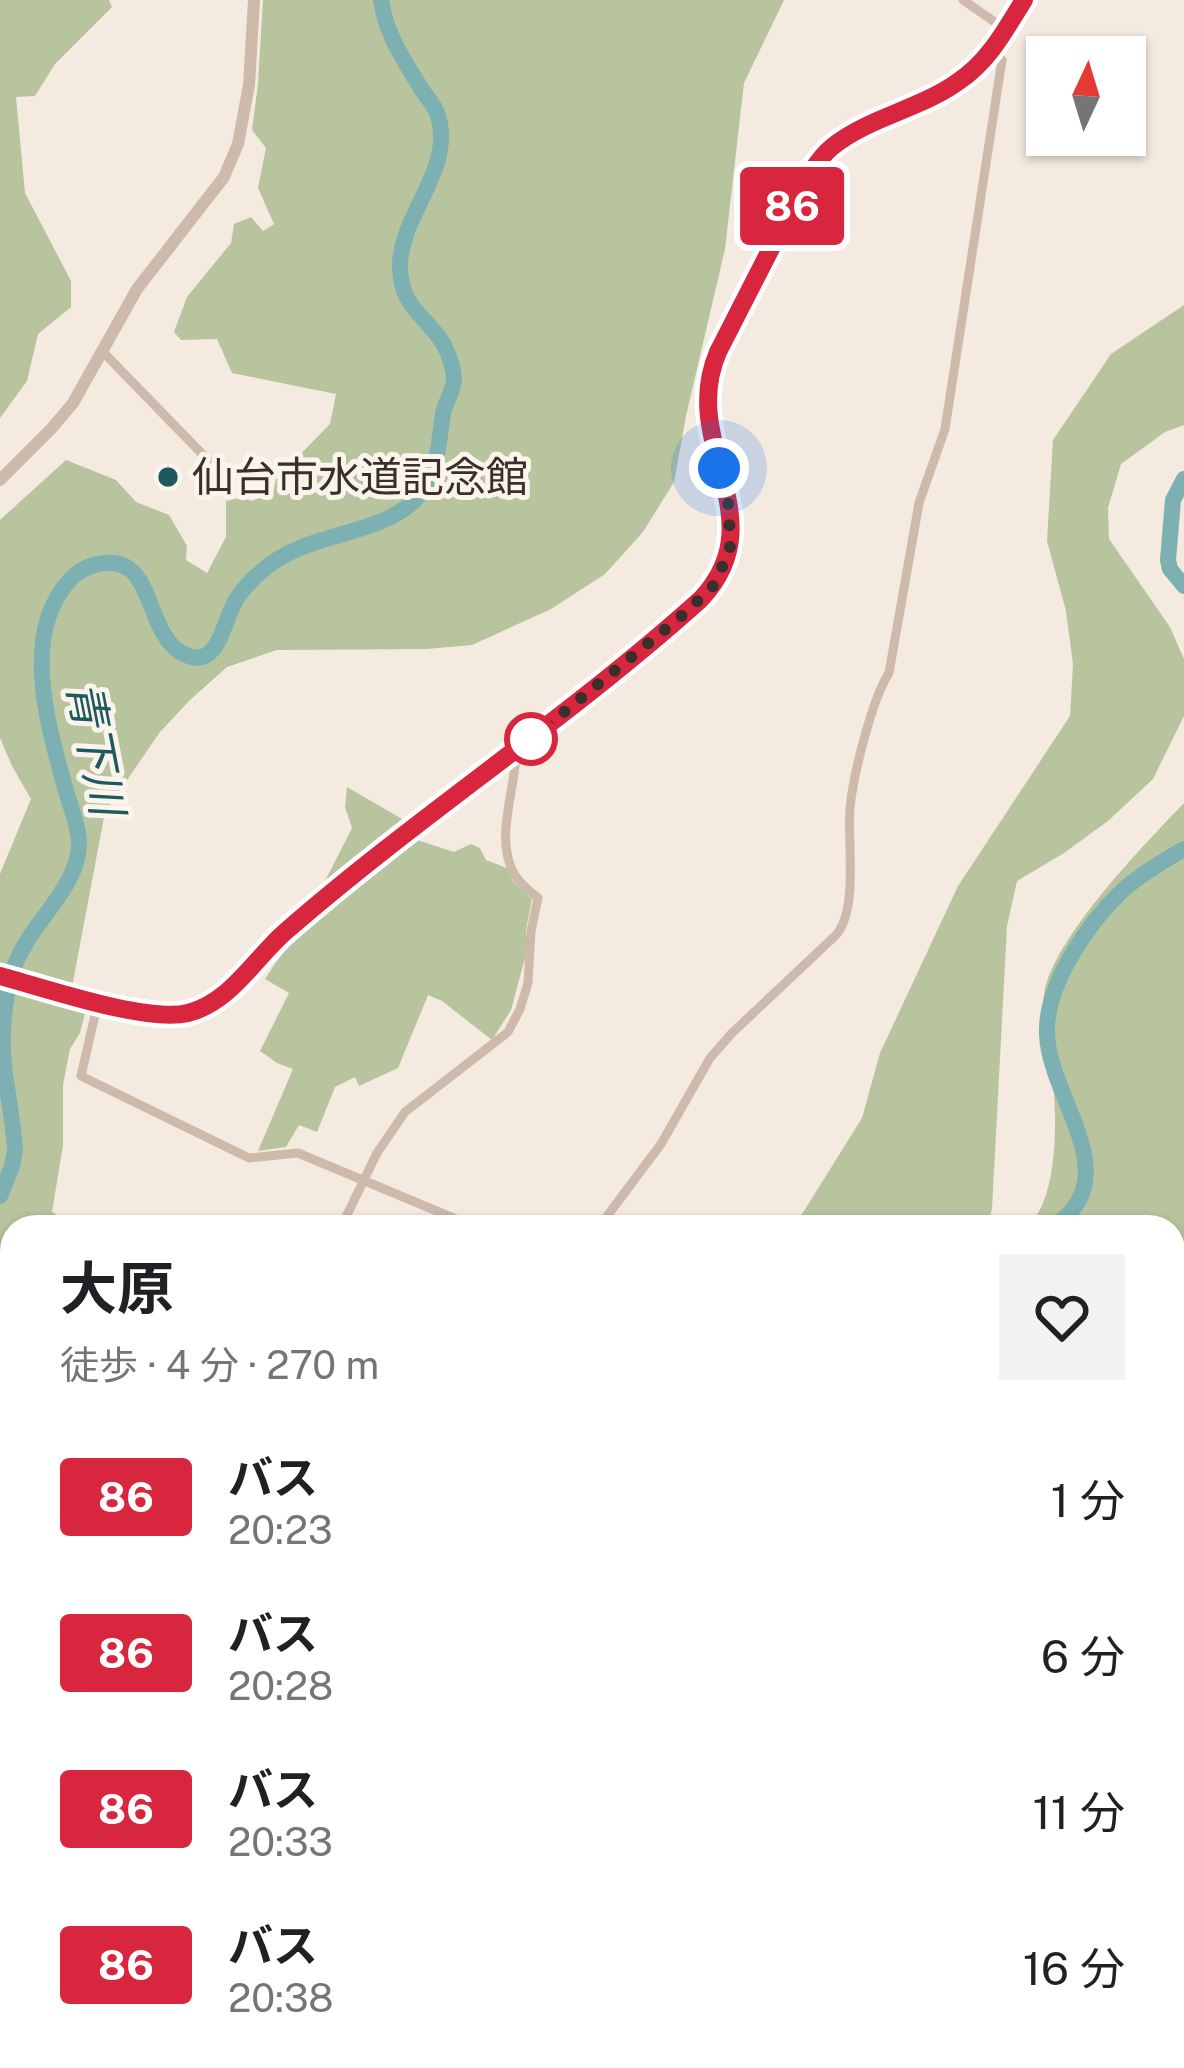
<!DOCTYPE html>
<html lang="ja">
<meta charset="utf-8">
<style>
body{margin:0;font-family:"Public Sans","Noto Sans JP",sans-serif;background:#f2f2f2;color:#202124;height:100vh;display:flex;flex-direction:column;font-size:45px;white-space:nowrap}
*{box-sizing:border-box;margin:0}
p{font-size:39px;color:#757577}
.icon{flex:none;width:66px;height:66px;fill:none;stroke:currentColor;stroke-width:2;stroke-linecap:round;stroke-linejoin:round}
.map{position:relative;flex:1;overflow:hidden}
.side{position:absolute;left:0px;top:1215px;width:1185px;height:855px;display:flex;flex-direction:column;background:#fff;border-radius:36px 36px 0 0;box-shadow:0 3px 9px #0004}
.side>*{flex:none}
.badge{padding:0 24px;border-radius:9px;font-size:42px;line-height:78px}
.needle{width:78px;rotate:4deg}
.buttons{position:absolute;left:1026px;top:36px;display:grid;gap:24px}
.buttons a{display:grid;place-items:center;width:120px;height:120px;border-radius:0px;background:#fff;box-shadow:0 3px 9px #0004;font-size:60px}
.you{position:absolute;width:60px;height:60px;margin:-30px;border:9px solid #fff;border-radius:50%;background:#1a73e8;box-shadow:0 0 0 18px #1a73e833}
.map>.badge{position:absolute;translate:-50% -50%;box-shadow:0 0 0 6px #fff}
.round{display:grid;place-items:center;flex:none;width:126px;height:126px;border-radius:0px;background:#f2f2f2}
.head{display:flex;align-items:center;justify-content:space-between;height:204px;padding:0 60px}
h1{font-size:57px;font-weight:700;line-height:90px}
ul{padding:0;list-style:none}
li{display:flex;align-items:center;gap:36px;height:156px;padding:0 60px}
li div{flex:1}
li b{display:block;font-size:45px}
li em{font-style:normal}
li .badge{min-width:132px;font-weight:700;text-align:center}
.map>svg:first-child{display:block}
.green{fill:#b7c49e}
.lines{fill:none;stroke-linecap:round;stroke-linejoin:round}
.river{stroke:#7db0b2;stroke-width:16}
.minor{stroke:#cdbaaa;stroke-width:9}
.tertiary{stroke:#cdbaaa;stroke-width:12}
.secondary{stroke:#a0887b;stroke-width:14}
.line-casing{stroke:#fff;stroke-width:27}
.line{stroke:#d7263d;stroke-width:18}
.walk{stroke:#3a2f2a;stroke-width:12;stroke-dasharray:0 21.6}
.poi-dot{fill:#1e5a5d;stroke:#fbf4ec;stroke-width:4.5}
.stop-dot{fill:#fff;stroke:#d7263d;stroke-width:6}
.labels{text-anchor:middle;stroke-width:10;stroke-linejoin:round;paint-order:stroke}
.poi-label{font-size:42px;fill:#3a2f2a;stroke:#fbf4ec;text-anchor:start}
.water-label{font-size:45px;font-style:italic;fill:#1e5a5d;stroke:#fbf4ec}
</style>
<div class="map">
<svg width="1184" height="2068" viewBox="0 0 1184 2068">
<rect width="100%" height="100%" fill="#f4eadf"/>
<g class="green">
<path d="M0 0H109L112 7 55 64 35 96 16 97 25 193 71 281V307L38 334 27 381 0 418Z"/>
<path d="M263 0H784L744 83 725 249 686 416 674 482 643 532 605 574 551 609 472 645 427 649 277 650 227 667 190 700 160 732 105 812 72 987 0 968V874L31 799 12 766 0 738V520L66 460 116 480 136 502 169 515 187 546 186 560 207 573 226 537V501L244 497 251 501 273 493 276 479 330 424 336 394 232 373 217 339 181 340 174 332 187 297 231 243 234 224 251 217 263 231 274 224 258 188 266 148 252 130 258 84Z"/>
<path d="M1184 305V425L1165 432 1121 464 1108 508 1109 539 1170 627 1184 659V716L1153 779 1108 821 1064 853 1017 881 1007 926 992 1209 987 1227H794L862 1118 880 1053 958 886 1070 716 1073 664 1066 611 1047 541 1053 440 1111 354Z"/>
<path d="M347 787 409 823 324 883 352 828 345 807Z"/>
<path d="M1184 803V1288L1176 1303 1184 1345V1559L1173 1556V1227H1029C1034 1219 1040 1211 1043 1203 1057 1170 1057 1111 1052 1076 1048 1050 1040 1021 1044 994 1053 938 1144 845 1184 803Z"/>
<path d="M417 840 454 852 471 844 480 848 486 860 507 868 513 881 532 899 526 930V954L511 1010 492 1040 442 1001 428 995 398 1068 359 1086 355 1077 335 1087 317 1132 299 1125 286 1147 258 1151 293 1069 277 1063 260 1051 289 993 265 979C302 919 360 880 417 840Z"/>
<path d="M0 987 86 1009 80 1033 70 1049 63 1085V1145L52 1212 78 1227H12V1532L0 1541Z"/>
<path d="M12 1814V2018L0 2014V1836Z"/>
<path d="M313 2058H644L578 2068H316Z"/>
</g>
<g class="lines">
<g class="river">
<path d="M1184 479 1173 500 1168 560 1170 569 1184 586"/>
<path d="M0 1196 12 1166 15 1150C14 1129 10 1109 7 1087 0 1047 1 1010 13 971 27 924 78 891 79 844 79 827 71 808 66 791 49 729 20 637 68 582 75 573 87 566 99 564 157 552 143 635 184 654 220 672 223 618 237 598 244 588 253 578 262 571 308 530 378 538 416 499 439 474 438 445 443 414 445 402 453 392 454 380 454 368 449 355 444 345 428 317 401 309 400 268 399 214 457 168 437 113 434 105 426 96 422 90 404 60 386 35 381 0"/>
<path d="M1052 1227C1130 1179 1049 1099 1047 1034 1045 985 1088 923 1123 890 1141 874 1163 861 1184 849"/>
<path d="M0 1297 12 1304"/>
<path d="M0 1627 12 1631"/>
<path d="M0 1907 12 1865"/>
<path d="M311 2068 317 2058"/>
</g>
<g class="minor">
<path d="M963 0 1005 29"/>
<path d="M102 351 210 462 227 470"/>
<path d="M98 1002 81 1076 249 1158 298 1153 475 1227"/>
<path d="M338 1227 345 1219 377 1153 405 1112 508 1032 520 1009 528 983 531 931 538 898C531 892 522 885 517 878 492 843 516 790 516 752"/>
<path d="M599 1227 661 1144 710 1058 732 1033 835 936C859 911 847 843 850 808 853 776 872 699 889 673L919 503 945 429 1002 60 994 48"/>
<path d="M1173 1784 1184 1762"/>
<path d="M1173 1913 1184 1919"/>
<path d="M1173 2020 1184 2026"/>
<path d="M973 2068 978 2058"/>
<path d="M1015 2068 1021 2058"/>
<path d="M1094 2068 1097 2058"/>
</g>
<path class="tertiary" d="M0 480 52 428 73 403 137 289 224 177 238 144 249 85 254 0"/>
<path class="secondary" d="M0 976C45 988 146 1023 188 1013 231 1003 260 953 292 925 364 863 443 810 517 751 579 702 642 651 701 599 712 587 722 575 728 559 742 517 717 469 709 428 704 402 708 376 718 352L808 176C851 118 906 119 959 82 989 61 1005 30 1024 0"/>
</g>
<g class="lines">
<defs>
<path id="line" d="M0 976C45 988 146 1023 188 1013 230 1003 255 958 285 932 419 815 569 718 701 599 777 517 678 445 718 352L808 176C815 166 822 155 832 147 869 117 921 109 959 81 989 61 1005 30 1024 0"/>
</defs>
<use href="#line" class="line-casing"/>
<use href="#line" class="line"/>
<path class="walk" d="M531 739 684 614 714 585 730 549 729 507 719 468"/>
</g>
<circle class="poi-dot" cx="168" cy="477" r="12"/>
<circle class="stop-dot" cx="531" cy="739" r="24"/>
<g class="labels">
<g class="poi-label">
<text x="192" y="492">仙台市水道記念館</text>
</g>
<g class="water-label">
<text transform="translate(96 748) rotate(79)" y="16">青下川</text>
</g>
</g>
</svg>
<div class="buttons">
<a><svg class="needle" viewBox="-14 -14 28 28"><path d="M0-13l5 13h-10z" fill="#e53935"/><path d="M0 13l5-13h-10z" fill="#757577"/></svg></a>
</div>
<div class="you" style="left:719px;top:468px"></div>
<b class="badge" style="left:792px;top:206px;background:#d7263d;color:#fff">86</b>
<section class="side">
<div class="head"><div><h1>大原</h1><p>徒歩 · 4 分 · 270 m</p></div><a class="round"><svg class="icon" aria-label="heart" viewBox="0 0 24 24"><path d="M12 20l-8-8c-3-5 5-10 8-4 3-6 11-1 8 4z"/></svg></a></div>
<ul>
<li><span class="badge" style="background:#d7263d;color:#fff">86</span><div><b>バス</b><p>20:23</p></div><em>1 分</em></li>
<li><span class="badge" style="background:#d7263d;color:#fff">86</span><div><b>バス</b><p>20:28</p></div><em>6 分</em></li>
<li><span class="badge" style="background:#d7263d;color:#fff">86</span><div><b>バス</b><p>20:33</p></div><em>11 分</em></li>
<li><span class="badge" style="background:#d7263d;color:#fff">86</span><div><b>バス</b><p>20:38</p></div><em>16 分</em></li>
</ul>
</section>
</div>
